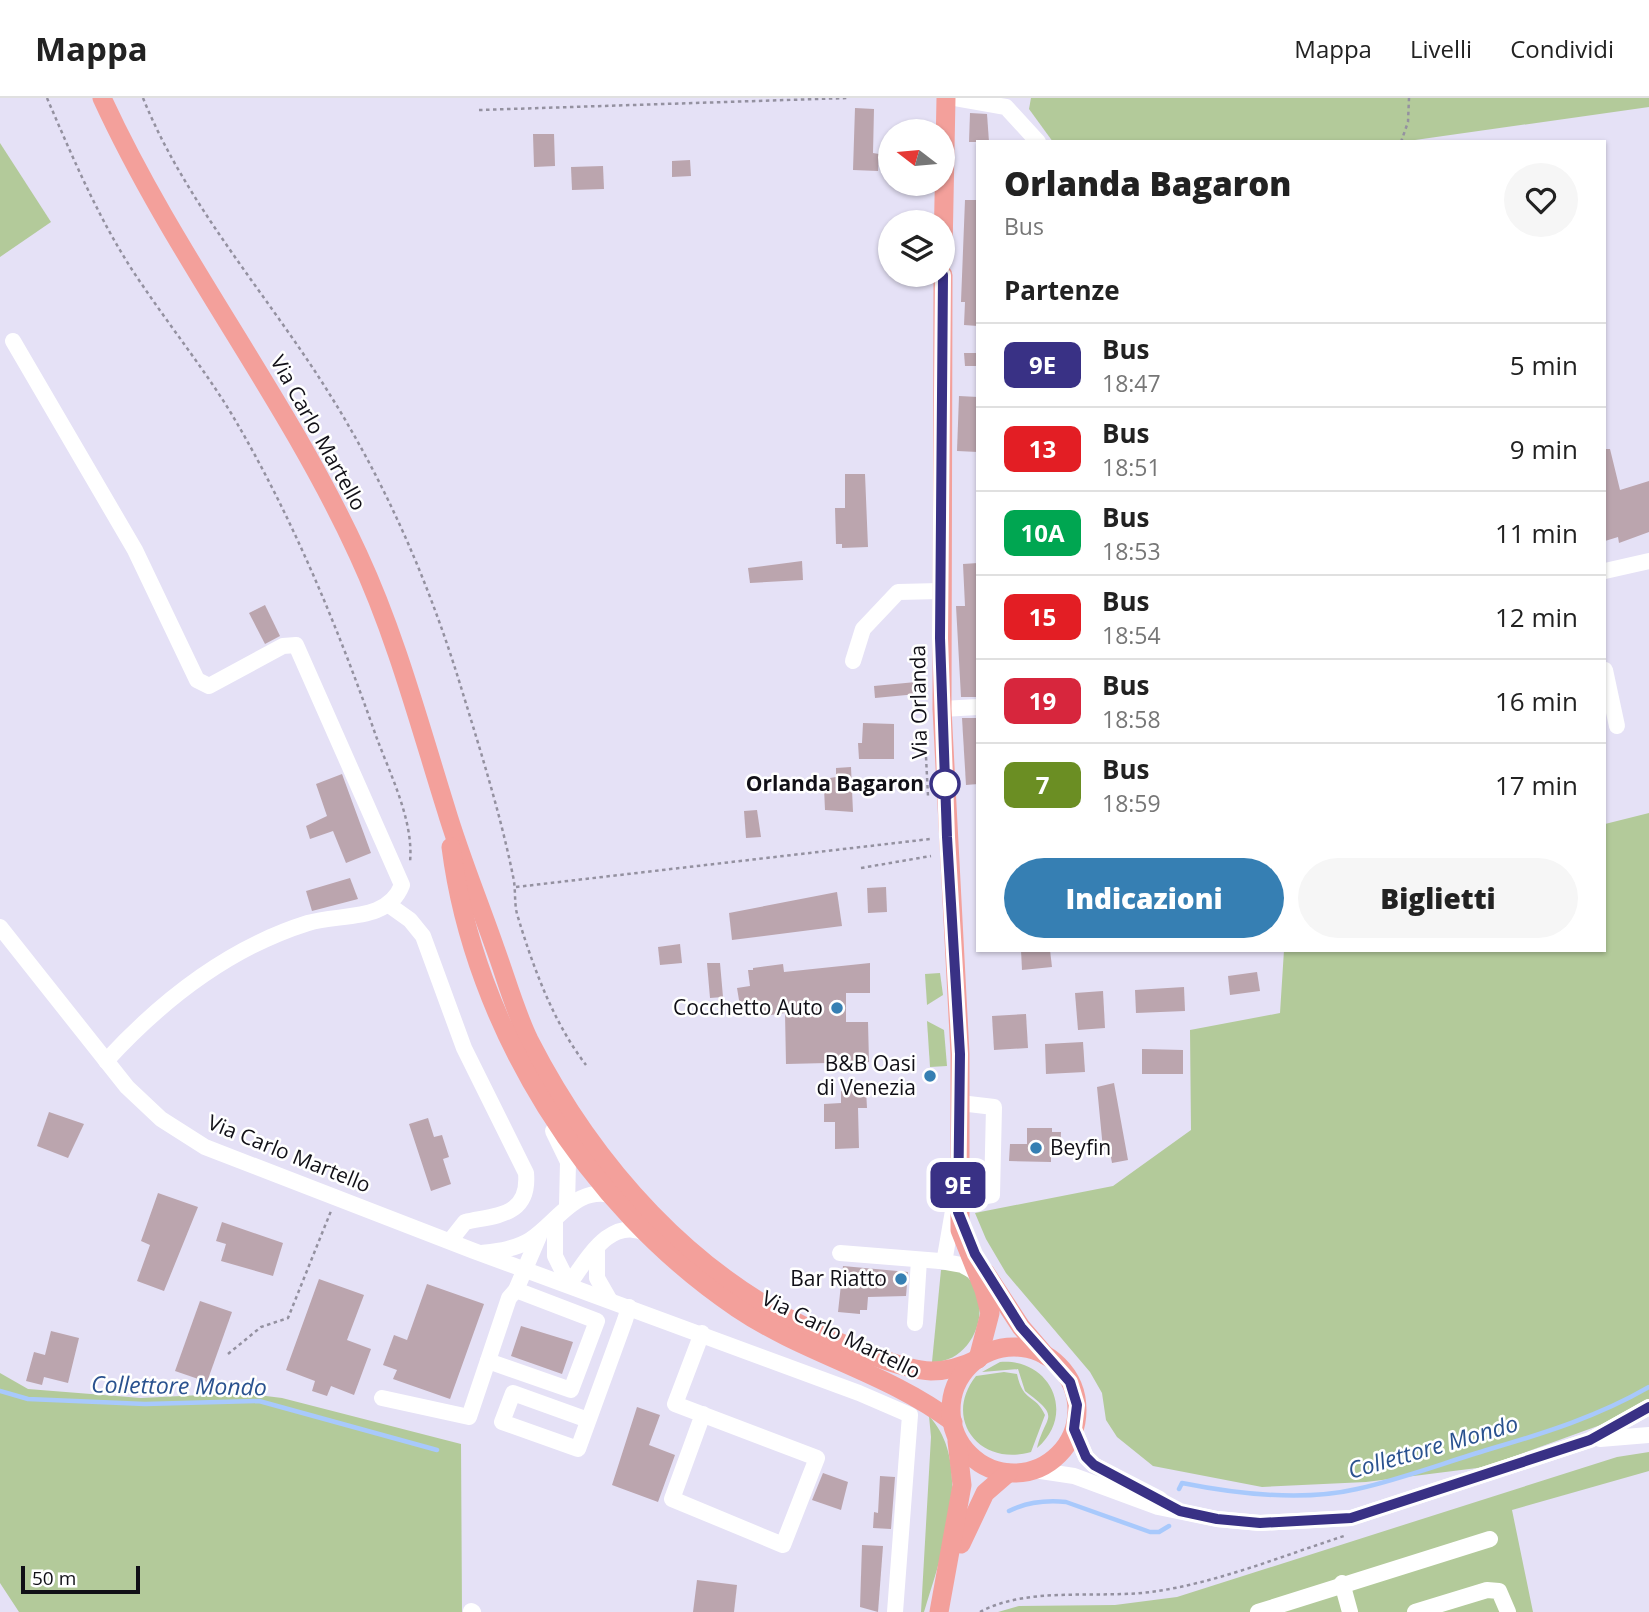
<!DOCTYPE html>
<html lang="it">
<style>
body{margin:0;font-family:"Open Sans",sans-serif;background:#f6f6f6;color:#222;height:100vh;display:flex;flex-direction:column;font-size:26px;white-space:nowrap}
*{box-sizing:border-box;margin:0}
p{font-size:23px;color:#767676}
.icon{flex:none;width:38px;height:38px;fill:none;stroke:currentColor;stroke-width:2;stroke-linecap:round;stroke-linejoin:round}
.map{position:relative;flex:1;overflow:hidden}
.details{position:absolute;left:976px;top:42px;width:630px;height:812px;display:flex;flex-direction:column;background:#fff;border-radius:0px;box-shadow:0 2px 5px #0004}
.details>*{flex:none}
.badge{padding:0 14px;border-radius:10px;font-size:24px;line-height:46px}
.needle{width:46px;rotate:286deg}
.fabs{position:absolute;left:878px;top:21px;display:grid;gap:14px}
.fabs a{display:grid;place-items:center;width:77px;height:77px;border-radius:50%;background:#fff;box-shadow:0 2px 5px #0004;font-size:35px}
.scale{position:absolute;left:21px;bottom:18px;width:119px;box-sizing:border-box;padding-left:7px;border:4px solid #111017;border-top:0;font-size:19px;line-height:24px;white-space:nowrap;color:#111017;-webkit-text-stroke:5px #fff;paint-order:stroke}
.map>.badge{position:absolute;translate:-50% -50%;box-shadow:0 0 0 4px #fff}
h2{padding:0 28px;font-size:26px;line-height:63px}
.round{display:grid;place-items:center;flex:none;width:74px;height:74px;border-radius:37px;background:#f6f6f6}
.headline{display:flex;align-items:center;justify-content:space-between;height:119px;padding:0 28px}
h1{font-size:33px;font-weight:800;line-height:52px}
.button{display:flex;gap:14px;margin-top:auto;padding:14px 28px}
.button a{flex:1;height:80px;border-radius:42px;background:#367fb3;color:#fff;font-size:28px;font-weight:800;line-height:80px;text-align:center}
.button a+a{background:#f6f6f6;color:#222}
ul{padding:0;list-style:none}
li{display:flex;align-items:center;gap:21px;height:84px;padding:0 28px;border-top:2px solid #e0e0e0}
li div{flex:1}
li b{display:block;font-size:26px}
li em{font-style:normal}
li .badge{min-width:77px;font-weight:700;text-align:center}
header{display:flex;align-items:center;gap:42px;box-sizing:border-box;height:98px;padding:0 35px;background:#fff;border-bottom:2px solid #e0e0e0}
header strong{font-size:33px}
nav{display:flex;gap:38px;margin-inline-start:auto;font-size:24px}
.map>svg:first-child{display:block}
.green{fill:#b3ca9a}
.lines{fill:none;stroke-linecap:round;stroke-linejoin:round}
.stream{stroke:#a8c9fc;stroke-width:4.5}
.building{fill:#bba5ae}
.path{stroke:#9491a0;stroke-width:2.5;stroke-dasharray:3.5 3.5;stroke-linecap:butt}
.minor{stroke:#fff;stroke-width:16}
.major{stroke:#f3a09b;stroke-width:19}
.line-casing{stroke:#fff;stroke-width:16}
.line{stroke:#393185;stroke-width:10}
.stop-dot{fill:#fff;stroke:#393185;stroke-width:3.5}
.poi-dot{fill:#367fb3;stroke:#fff;stroke-width:2.5}
.labels{text-anchor:middle;stroke-width:5;stroke-linejoin:round;paint-order:stroke}
.street-label{font-size:21px;fill:#111017;stroke:#fff}
.stop-label{font-size:21px;font-weight:bold;fill:#111017;stroke:#fff;text-anchor:end}
.poi-label{font-size:21px;fill:#111017;stroke:#fff;text-anchor:end}
.water-label{font-size:23px;font-style:italic;fill:#2a528f;stroke:#fff}
</style>
<header>
<strong>Mappa</strong>
<nav><a>Mappa</a><a>Livelli</a><a>Condividi</a></nav>
</header>
<div class="map">
<svg width="1649" height="1514" viewBox="0 0 1649 1514">
<rect width="100%" height="100%" fill="#e5e1f6"/>
<g class="green">
<path d="M1031 0H1649V9L1401 44H1053L1029 11Z"/>
<path d="M0 45 51 124 0 159Z"/>
<path d="M1649 715V1303L1606 1325 1485 1369 1366 1384 1262 1389 1153 1368 1117 1339 1106 1322 1102 1295 1090 1274 1006 1175 986 1141 975 1115 1113 1088 1191 1032 1190 932 1280 915 1284 852H1605V726Z"/>
<path d="M940 875 943 897 927 907 925 876Z"/>
<path d="M927 923 944 932 947 968 930 969Z"/>
<path d="M956 1171C999 1192 979 1265 932 1264L941 1172Z"/>
<path d="M1000 1264C1050 1260 1077 1316 1037 1350 1046 1315 1062 1321 1025 1293L1018 1271 982 1274Z"/>
<path d="M1004 1274 1017 1276C1023 1305 1036 1296 1045 1317L1031 1354C980 1369 942 1321 976 1278Z"/>
<path d="M0 1275 28 1291 141 1300 241 1295 282 1300 461 1346 462 1514H19L0 1485Z"/>
<path d="M929 1318C975 1368 941 1457 924 1514H921L931 1339Z"/>
<path d="M1649 1354V1373L1512 1412 1533 1514H998L1019 1508 1115 1507 1177 1499 1617 1359Z"/>
</g>
<g class="lines">
<g class="stream">
<path d="M0 1293 28 1301 145 1306 259 1303 437 1352"/>
<path d="M1179 1391 1182 1385C1237 1396 1301 1404 1357 1391 1402 1381 1446 1364 1490 1351 1545 1335 1599 1318 1649 1289"/>
<path d="M1009 1413C1027 1404 1045 1402 1066 1404L1150 1434H1159L1169 1428"/>
</g>
</g>
<g class="building">
<path d="M855 10 874 11 873 55 879 56 878 73 853 72Z"/>
<path d="M970 15 987 16 989 44H969Z"/>
<path d="M533 36H554L555 68 534 69Z"/>
<path d="M690 62 691 78 672 79V63Z"/>
<path d="M603 68 604 91 572 92 571 69Z"/>
<path d="M965 102H978V228L964 227 965 204H961Z"/>
<path d="M964 255H978V268H965Z"/>
<path d="M959 298 978 299V354L957 353Z"/>
<path d="M1605 351H1610L1620 392 1649 383V434L1619 445 1618 439 1605 443Z"/>
<path d="M845 376H865L868 449 842 450V446H836L835 410H845Z"/>
<path d="M802 463 803 482 750 485 748 470Z"/>
<path d="M978 465V599H961L956 508H965L963 466Z"/>
<path d="M265 507 280 538 265 546 249 515Z"/>
<path d="M916 584 917 596 875 600 874 588Z"/>
<path d="M962 620H978V686L966 687Z"/>
<path d="M863 625 894 626V661H859L858 645H862Z"/>
<path d="M851 669 853 714 825 712 824 690H830V680L836 679V670Z"/>
<path d="M342 676 371 755 346 765 333 733 310 741 306 728 327 718 316 686Z"/>
<path d="M757 712 761 739 746 740 744 713Z"/>
<path d="M350 780 358 801 312 813 306 793Z"/>
<path d="M886 789 887 814 868 815 867 790Z"/>
<path d="M837 794 842 828 732 842 729 815Z"/>
<path d="M680 846 682 865 660 867 658 849Z"/>
<path d="M1021 852H1050L1052 869 1022 872Z"/>
<path d="M707 865H720L723 899 710 900Z"/>
<path d="M870 865V895H846V924H868L869 964 786 966 785 915 764 918 762 908H740L737 890 750 888 748 872H753V870L783 866 784 874Z"/>
<path d="M1257 874 1260 893 1230 897 1228 878Z"/>
<path d="M1184 889 1185 913 1136 915 1135 892Z"/>
<path d="M1103 893 1105 930 1078 932 1075 895Z"/>
<path d="M1026 916 1028 950 994 952 992 918Z"/>
<path d="M1083 944 1085 974 1046 976 1045 946Z"/>
<path d="M1142 951 1183 952V976H1142Z"/>
<path d="M1114 985 1128 1062 1112 1065 1109 1049 1103 1051 1097 989Z"/>
<path d="M866 992 867 1010H858L859 1050 835 1051V1024H824V1006L841 1005V993Z"/>
<path d="M49 1014 84 1026 68 1060 37 1048Z"/>
<path d="M428 1020 434 1039 442 1037 449 1059 443 1061 451 1086 431 1093 409 1026Z"/>
<path d="M1027 1030H1052V1034H1061L1060 1056H1051V1064L1009 1063 1010 1046H1027Z"/>
<path d="M158 1095 198 1109 164 1193 137 1183 150 1147 141 1143Z"/>
<path d="M222 1124 283 1145 273 1178 221 1163 226 1146 216 1143Z"/>
<path d="M843 1168 908 1174 906 1198 868 1199 867 1212H860V1216L838 1214Z"/>
<path d="M319 1181 364 1197 347 1242 371 1251 354 1297 331 1288 327 1298 312 1293 315 1283 286 1272Z"/>
<path d="M427 1186 484 1206 450 1301 393 1281 397 1272 383 1267 394 1237 407 1242Z"/>
<path d="M200 1203 232 1214 207 1284 175 1273Z"/>
<path d="M521 1228 573 1244 562 1276 511 1258Z"/>
<path d="M51 1233 79 1240 68 1285 44 1279 42 1287 26 1283 34 1254 45 1257Z"/>
<path d="M637 1309 660 1317 649 1347 675 1357 658 1404 612 1387Z"/>
<path d="M823 1375 848 1384 841 1412 812 1402Z"/>
<path d="M880 1378 895 1379 891 1431 873 1430 874 1414 878 1415Z"/>
<path d="M862 1447 883 1448 878 1514 860 1509Z"/>
<path d="M697 1482 737 1487 734 1514H693Z"/>
</g>
<g class="lines">
<g class="path">
<path d="M47 0C75 65 103 131 143 188 172 231 204 271 231 315 291 416 337 527 376 638 390 676 414 723 410 764"/>
<path d="M143 0C186 106 266 195 327 292 385 384 428 482 460 586 479 648 500 714 513 778 516 791 514 804 517 816 533 869 553 924 586 967"/>
<path d="M479 12 848 0"/>
<path d="M1401 44 1408 24 1409 0"/>
<path d="M926 659 928 698"/>
<path d="M861 770 931 758"/>
<path d="M516 789 930 741"/>
<path d="M228 1256 261 1229 288 1220 331 1113"/>
<path d="M980 1514C1030 1487 1101 1502 1158 1493 1222 1483 1285 1457 1347 1437"/>
</g>
<g class="minor">
<path d="M955 0 1006 9 1038 44"/>
<path d="M13 243 135 452 197 582 209 588 283 548 296 547 402 787C387 825 340 815 308 825 228 850 162 902 106 963"/>
<path d="M1605 473 1649 463"/>
<path d="M853 563 863 531 898 494 940 493"/>
<path d="M1605 572 1617 628"/>
<path d="M942 611 978 609"/>
<path d="M389 807 410 822 423 838 464 950 526 1075C530 1119 495 1117 465 1124L450 1143"/>
<path d="M0 829 127 989 161 1021 205 1049 474 1153 859 1295 910 1317 895 1514"/>
<path d="M553 1033 568 1064 567 1108"/>
<path d="M955 1101 945 1159 940 1163 962 1167 975 1174"/>
<path d="M958 1103 992 1097 994 1009 960 1005"/>
<path d="M555 1124V1158L569 1186C587 1162 610 1117 647 1136"/>
<path d="M597 1150V1180L609 1201"/>
<path d="M482 1155C498 1153 516 1151 530 1142 559 1123 577 1084 618 1099"/>
<path d="M840 1155 940 1163"/>
<path d="M915 1225 919 1162"/>
<path d="M702 1235 675 1306 817 1360 783 1447 672 1401 703 1316"/>
<path d="M488 1263 571 1292 597 1223 516 1192"/>
<path d="M382 1300 469 1319 509 1200 516 1192 539 1138"/>
<path d="M588 1322 513 1295 502 1324 578 1351 625 1222 629 1209"/>
<path d="M1074 1331 1086 1359 1094 1367 1160 1401"/>
<path d="M1600 1341 1649 1337"/>
<path d="M1034 1372 1074 1378 1158 1409 1217 1421 1260 1425 1351 1420 1590 1342 1649 1309"/>
<path d="M1342 1485 1350 1514"/>
<path d="M471 1513 473 1514"/>
<path d="M1258 1514 1490 1441"/>
<path d="M1415 1514 1487 1492 1499 1493 1508 1514"/>
</g>
<g class="major">
<path d="M102 0C175 159 285 297 358 456 396 538 419 625 446 711 460 758 479 804 495 850 506 880 515 913 529 942 593 1067 692 1180 823 1237 849 1249 903 1272 931 1273 947 1273 964 1268 978 1261"/>
<path d="M943 153 946 0"/>
<path d="M943 177 942 611 960 956V1132L984 1192 990 1215 978 1261"/>
<path d="M451 749C474 929 587 1109 737 1210 805 1256 887 1274 953 1324"/>
<path d="M985 1174 1021 1229 1045 1257"/>
<circle cx="1014" cy="1312" r="63"/>
<path d="M961 1446 985 1395 1008 1375"/>
<path d="M939 1514 962 1387 957 1343"/>
</g>
</g>
<g class="lines">
<defs>
<path id="line" d="M943 177 940 540 947 739 960 956 958 1114 975 1156 1021 1229 1070 1284 1077 1307 1074 1331 1086 1359 1094 1367 1180 1413 1217 1421 1260 1425 1351 1420 1590 1342 1649 1309"/>
</defs>
<use href="#line" class="line-casing"/>
<use href="#line" class="line"/>
</g>
<circle class="stop-dot" cx="945" cy="686" r="14"/>
<g class="poi-dot">
<circle cx="837" cy="910" r="7"/>
<circle cx="930" cy="978" r="7"/>
<circle cx="1036" cy="1050" r="7"/>
<circle cx="901" cy="1181" r="7"/>
</g>
<g class="labels">
<g class="street-label">
<text transform="translate(318 335) rotate(61)" y="7">Via Carlo Martello</text>
<text transform="translate(919 604) rotate(-91)" y="7">Via Orlanda</text>
<text transform="translate(289 1056) rotate(22)" y="7">Via Carlo Martello</text>
<text transform="translate(841 1237) rotate(26)" y="7">Via Carlo Martello</text>
</g>
<g class="stop-label">
<text x="924" y="693">Orlanda Bagaron</text>
</g>
<g class="poi-label">
<text x="823" y="917">Cocchetto Auto</text>
<text x="916" y="973">B&amp;B Oasi<tspan x="916" dy="24">di Venezia</tspan></text>
<text x="1050" y="1057" text-anchor="start">Beyfin</text>
<text x="887" y="1188">Bar Riatto</text>
</g>
<g class="water-label">
<text transform="translate(179 1288) rotate(1)" y="8">Collettore Mondo</text>
<text transform="translate(1433 1349) rotate(-16)" y="8">Collettore Mondo</text>
</g>
</g>
</svg>
<div class="fabs">
<a><svg class="needle" viewBox="-14 -14 28 28"><path d="M0-13l5 13h-10z" fill="#e53935"/><path d="M0 13l5-13h-10z" fill="#767676"/></svg></a>
<a><svg class="icon" aria-label="layers" viewBox="0 0 24 24"><path d="M12 4l9 5-9 5-9-5zM3 14l9 5 9-5"/></svg></a>
</div>
<div class="scale">50 m</div>
<b class="badge" style="left:958px;top:1087px;background:#393185;color:#fff">9E</b>
<section class="details">
<div class="headline"><div><h1>Orlanda Bagaron</h1><p>Bus</p></div><a class="round"><svg class="icon" aria-label="heart" viewBox="0 0 24 24"><path d="M12 20l-8-8c-3-5 5-10 8-4 3-6 11-1 8 4z"/></svg></a></div>
<h2>Partenze</h2>
<ul>
<li><span class="badge" style="background:#393185;color:#fff">9E</span><div><b>Bus</b><p>18:47</p></div><em>5 min</em></li>
<li><span class="badge" style="background:#e31e24;color:#fff">13</span><div><b>Bus</b><p>18:51</p></div><em>9 min</em></li>
<li><span class="badge" style="background:#00a651;color:#fff">10A</span><div><b>Bus</b><p>18:53</p></div><em>11 min</em></li>
<li><span class="badge" style="background:#e31e24;color:#fff">15</span><div><b>Bus</b><p>18:54</p></div><em>12 min</em></li>
<li><span class="badge" style="background:#d7263d;color:#fff">19</span><div><b>Bus</b><p>18:58</p></div><em>16 min</em></li>
<li><span class="badge" style="background:#6b8e23;color:#fff">7</span><div><b>Bus</b><p>18:59</p></div><em>17 min</em></li>
</ul>
<div class="button"><a>Indicazioni</a><a>Biglietti</a></div>
</section>
</div>
